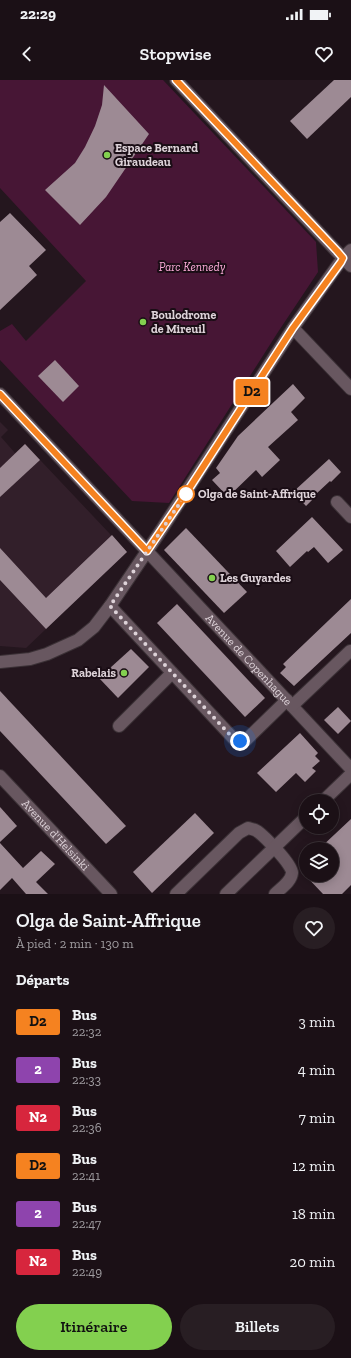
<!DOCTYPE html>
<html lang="fr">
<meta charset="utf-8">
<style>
body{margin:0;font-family:"Zilla Slab",serif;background:#281e23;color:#f1f3f6;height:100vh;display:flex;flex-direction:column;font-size:15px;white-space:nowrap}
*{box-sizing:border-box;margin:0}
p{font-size:13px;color:#a09da1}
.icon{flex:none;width:22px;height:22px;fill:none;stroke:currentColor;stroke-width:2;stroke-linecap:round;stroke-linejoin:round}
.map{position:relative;height:814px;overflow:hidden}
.sheet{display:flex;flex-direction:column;background:#1b1016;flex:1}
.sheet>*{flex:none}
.badge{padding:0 8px;border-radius:3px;font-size:14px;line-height:26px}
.tools{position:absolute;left:299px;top:714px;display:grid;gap:8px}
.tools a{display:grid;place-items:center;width:40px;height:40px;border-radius:50%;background:#1b1016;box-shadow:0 2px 10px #0003,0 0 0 1px #393035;font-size:20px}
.you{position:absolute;width:20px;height:20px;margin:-10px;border:3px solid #fff;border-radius:50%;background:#1a73e8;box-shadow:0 0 0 6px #1a73e833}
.map>.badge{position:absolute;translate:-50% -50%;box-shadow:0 0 0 2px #fff}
h2{padding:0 16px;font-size:15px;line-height:36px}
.round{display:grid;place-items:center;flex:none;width:42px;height:42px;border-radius:21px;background:#281e23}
.overview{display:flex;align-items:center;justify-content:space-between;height:68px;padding:0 16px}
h1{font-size:19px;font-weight:600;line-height:30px}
.cta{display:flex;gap:8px;margin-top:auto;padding:8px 16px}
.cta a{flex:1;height:46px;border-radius:24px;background:#83d04f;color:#111;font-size:16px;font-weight:600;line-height:46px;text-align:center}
.cta a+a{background:#281e23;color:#f1f3f6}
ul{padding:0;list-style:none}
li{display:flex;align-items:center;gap:12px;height:48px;padding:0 16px}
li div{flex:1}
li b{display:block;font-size:15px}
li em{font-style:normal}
li .badge{min-width:44px;font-weight:700;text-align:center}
.status{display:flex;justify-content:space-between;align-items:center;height:28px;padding:0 20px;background:#1b1016;direction:ltr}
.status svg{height:11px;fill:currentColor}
header{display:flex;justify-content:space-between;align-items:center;height:52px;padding:0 16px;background:#1b1016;font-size:18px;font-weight:600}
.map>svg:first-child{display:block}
.built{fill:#321f2a}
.green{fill:#471635}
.building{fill:#9d8a94}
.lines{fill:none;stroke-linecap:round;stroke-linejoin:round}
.street-casing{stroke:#3b3136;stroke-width:14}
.secondary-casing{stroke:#3b3136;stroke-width:14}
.street{stroke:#685760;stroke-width:12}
.secondary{stroke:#685760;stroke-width:12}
.line-casing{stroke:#fff;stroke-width:9}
.line{stroke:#f58220;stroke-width:6}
.walk{stroke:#ddd2d8;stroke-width:4;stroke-dasharray:0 7.2}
.poi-dot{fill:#83d04f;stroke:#1a0d15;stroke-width:1.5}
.stop-dot{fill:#fff;stroke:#f58220;stroke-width:2}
.labels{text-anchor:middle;stroke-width:4;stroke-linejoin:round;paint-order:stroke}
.poi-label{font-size:12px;font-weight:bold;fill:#ddd2d8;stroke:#1a0d15;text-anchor:start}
.park-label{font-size:12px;font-style:italic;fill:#fbabd8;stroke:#1a0d15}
.stop-label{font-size:12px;font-weight:bold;fill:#ddd2d8;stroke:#1a0d15;text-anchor:start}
.street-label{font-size:12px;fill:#ddd2d8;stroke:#1a0d15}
</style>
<div class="status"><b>22:29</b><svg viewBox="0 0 49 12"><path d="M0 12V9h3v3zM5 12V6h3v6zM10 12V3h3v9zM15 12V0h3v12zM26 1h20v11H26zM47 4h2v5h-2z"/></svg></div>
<header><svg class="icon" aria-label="back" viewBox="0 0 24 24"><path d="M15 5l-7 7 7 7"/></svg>Stopwise<svg class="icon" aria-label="heart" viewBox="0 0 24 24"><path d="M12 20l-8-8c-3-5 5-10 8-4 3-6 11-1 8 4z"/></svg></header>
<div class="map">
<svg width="351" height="814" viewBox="0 0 351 814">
<rect width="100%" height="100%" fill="#24161e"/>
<path class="built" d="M0 342 8 350 1 357 15 373 25 364 127 472 26 568 0 566Z"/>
<path class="green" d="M0 0H163L316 162 318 192 278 252 169 423 132 421 0 280V251L12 244 26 261 86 201 0 108Z"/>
<g class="building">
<path d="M334 0H351V17L307 59 290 41Z"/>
<path d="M104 5 149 54 106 117 80 145 45 110 75 83 85 67 95 46 102 25Z"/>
<path d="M10 133 46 170 29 186 37 195 0 230V142Z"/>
<path d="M55 280 79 306 63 322 38 296Z"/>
<path d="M293 304 305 318 291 332 298 340 268 367 280 380 262 397 256 390 228 417 212 400 220 393 216 388 238 356Z"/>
<path d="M25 364 40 380 0 417V388Z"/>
<path d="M329 379 341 392 331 402 330 401 316 414V416L306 426 293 412Z"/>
<path d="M312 437 343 470 328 483 314 467 308 472 307 471 290 487 276 471Z"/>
<path d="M186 448 247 512 224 533 164 470Z"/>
<path d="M112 455 127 472 46 549 0 500V468L46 518Z"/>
<path d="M351 519V553L294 606 280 593 286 587 283 584Z"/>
<path d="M177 524 265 618 245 637 157 543Z"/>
<path d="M131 569 149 587 118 618 99 598Z"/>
<path d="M0 611 126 746 106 764 0 651Z"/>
<path d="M338 627 351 641 338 654 324 640Z"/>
<path d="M300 653 318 673 315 676 320 681 312 688 316 691 305 702 296 693 276 712 257 693Z"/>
<path d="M0 727 17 746 0 762Z"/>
<path d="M195 733 214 753 152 813 133 792Z"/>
<path d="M351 739V805L342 814H323L305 795H332V769H319Z"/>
<path d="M0 763 23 788 41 771 55 784 36 802 48 814H26L12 798 0 810Z"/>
</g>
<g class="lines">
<defs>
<g id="street">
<path d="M351 170 343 178 351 186"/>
<path d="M293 248 351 309"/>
<path id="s1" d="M0 314 351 689"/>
<path d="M337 422 351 437"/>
<path d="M110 526 233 658 240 661 246 660 287 620"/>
<path d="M292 626 350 571 351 572"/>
<path d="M119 646 172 593"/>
<path id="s2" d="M0 696 111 814"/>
<path d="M323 721 351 694"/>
<path d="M176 814 239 753 248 748C251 749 254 749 257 751 264 756 293 785 292 793 291 802 281 808 275 814"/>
<path d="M226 814 306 737"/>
</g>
<path id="secondary" d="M0 582 30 579 47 574 78 560 94 547 110 526 158 455 293 248 343 178 176 0"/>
</defs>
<use href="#street" class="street-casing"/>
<use href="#secondary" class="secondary-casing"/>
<use href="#street" class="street"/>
<use href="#secondary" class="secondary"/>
</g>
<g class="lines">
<defs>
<path id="line" d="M0 314 147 471 183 418 293 248 341 182 343 178 337 171 176 0"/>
</defs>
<use href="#line" class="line-casing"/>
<use href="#line" class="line"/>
<path class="walk" d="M186 414 110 526 233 658 240 661"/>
</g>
<g class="poi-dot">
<circle cx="107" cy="75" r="4"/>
<circle cx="143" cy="242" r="4"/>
<circle cx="212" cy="498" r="4"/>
<circle cx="124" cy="593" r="4"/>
</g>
<circle class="stop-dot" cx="186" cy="414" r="8"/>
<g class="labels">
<g class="poi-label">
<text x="115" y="72">Espace Bernard<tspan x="115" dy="14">Giraudeau</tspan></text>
<text x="151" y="239">Boulodrome<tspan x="151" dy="14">de Mireuil</tspan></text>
<text x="220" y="502">Les Guyardes</text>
<text x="116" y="597" text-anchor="end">Rabelais</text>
</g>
<g class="park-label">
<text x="192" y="191">Parc Kennedy</text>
</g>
<g class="stop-label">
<text x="198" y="418">Olga de Saint-Affrique</text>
</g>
<g class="street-label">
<text dy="4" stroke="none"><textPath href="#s1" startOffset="364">Avenue de Copenhague</textPath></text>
<text dy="4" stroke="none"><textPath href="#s2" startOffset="81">Avenue d'Helsinki</textPath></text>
</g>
</g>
</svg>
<div class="tools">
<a><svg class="icon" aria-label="locate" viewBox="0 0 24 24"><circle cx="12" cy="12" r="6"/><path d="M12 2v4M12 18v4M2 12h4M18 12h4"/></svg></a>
<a><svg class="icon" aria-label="layers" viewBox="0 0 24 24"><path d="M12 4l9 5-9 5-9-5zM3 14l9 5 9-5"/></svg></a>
</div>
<div class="you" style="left:240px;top:661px"></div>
<b class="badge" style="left:252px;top:312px;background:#f58220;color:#111">D2</b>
</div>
<section class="sheet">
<div class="overview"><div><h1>Olga de Saint-Affrique</h1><p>À pied · 2 min · 130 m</p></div><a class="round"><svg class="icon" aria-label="heart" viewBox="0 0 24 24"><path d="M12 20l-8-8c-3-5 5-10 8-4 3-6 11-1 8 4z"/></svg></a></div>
<h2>Départs</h2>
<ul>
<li><span class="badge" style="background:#f58220;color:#111">D2</span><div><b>Bus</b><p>22:32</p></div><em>3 min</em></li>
<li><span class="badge" style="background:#8e44ad;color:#fff">2</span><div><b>Bus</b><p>22:33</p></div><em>4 min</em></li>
<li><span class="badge" style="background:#d7263d;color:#fff">N2</span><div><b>Bus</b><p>22:36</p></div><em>7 min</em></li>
<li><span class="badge" style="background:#f58220;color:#111">D2</span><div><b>Bus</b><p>22:41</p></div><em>12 min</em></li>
<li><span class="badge" style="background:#8e44ad;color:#fff">2</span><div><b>Bus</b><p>22:47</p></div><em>18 min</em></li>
<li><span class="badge" style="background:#d7263d;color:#fff">N2</span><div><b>Bus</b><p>22:49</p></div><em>20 min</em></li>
</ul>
<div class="cta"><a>Itinéraire</a><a>Billets</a></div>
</section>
